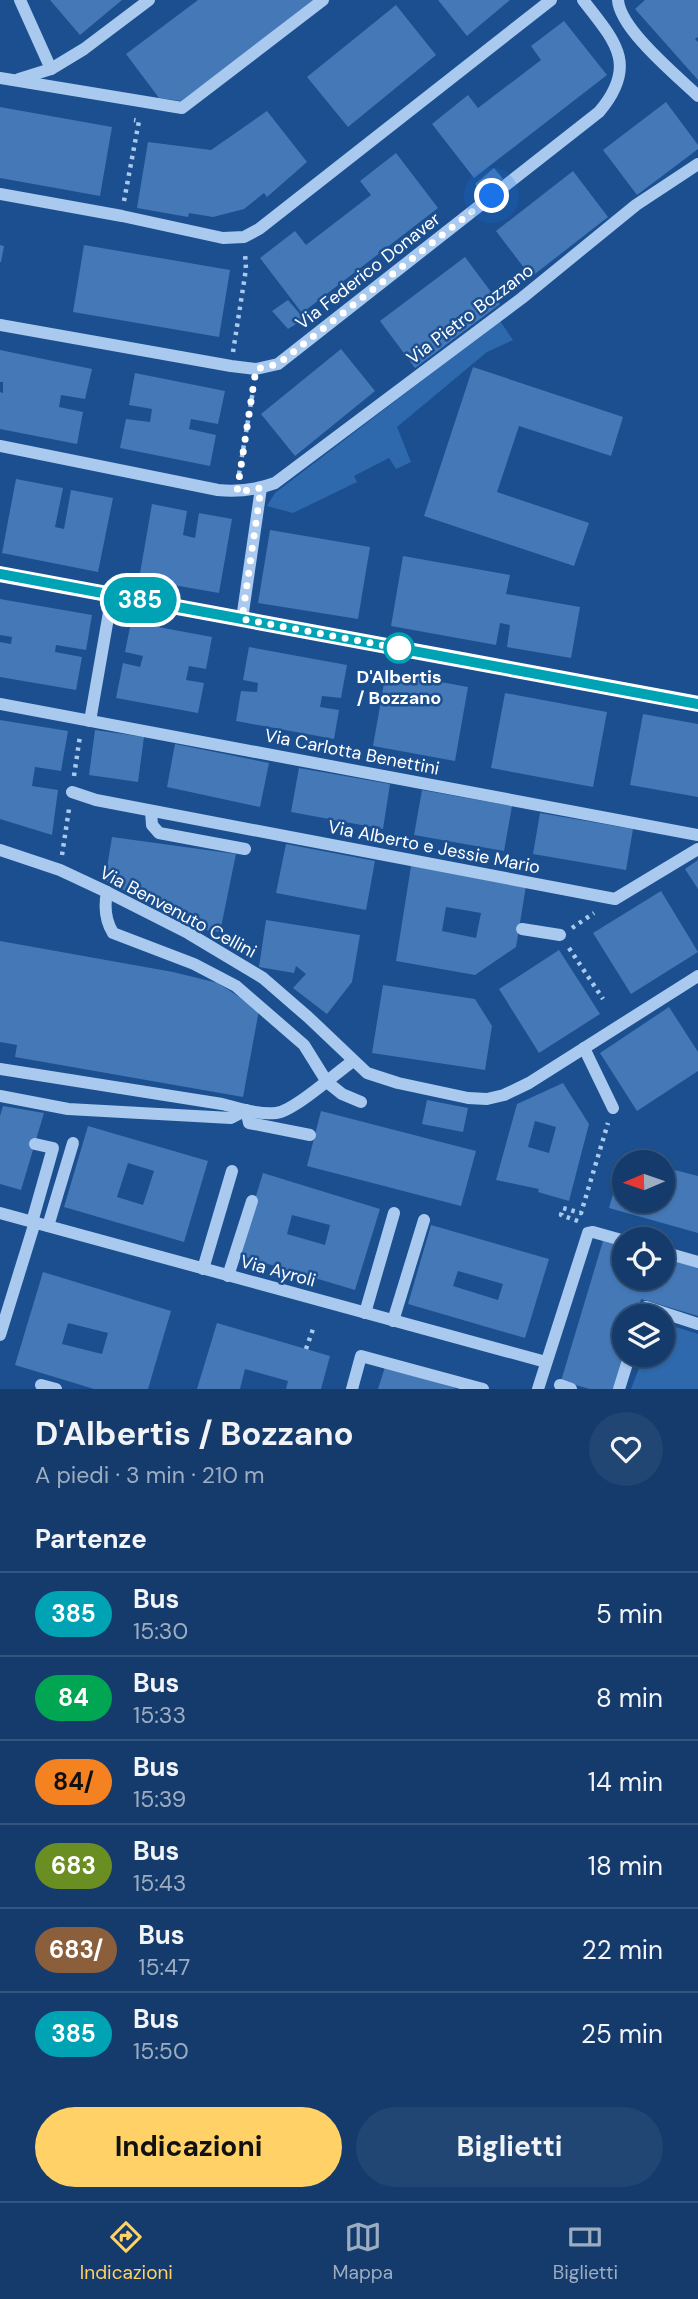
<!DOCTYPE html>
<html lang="it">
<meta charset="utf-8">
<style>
body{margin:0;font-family:"DM Sans",sans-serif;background:#214673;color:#f1f3f6;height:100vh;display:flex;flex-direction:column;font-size:26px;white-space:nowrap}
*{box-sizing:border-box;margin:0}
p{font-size:23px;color:#9dadc1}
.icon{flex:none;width:38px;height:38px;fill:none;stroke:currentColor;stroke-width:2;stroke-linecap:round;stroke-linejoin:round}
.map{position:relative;height:1389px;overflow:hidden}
.drawer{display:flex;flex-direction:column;background:#143b6b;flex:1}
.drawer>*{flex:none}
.badge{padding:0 14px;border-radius:23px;font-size:24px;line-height:46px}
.needle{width:46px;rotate:268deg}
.buttons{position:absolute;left:612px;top:1150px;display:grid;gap:14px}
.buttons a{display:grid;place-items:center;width:63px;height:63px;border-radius:50%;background:#143b6b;box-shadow:0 2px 5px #0004,0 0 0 2px #33557e;font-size:35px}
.you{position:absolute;width:35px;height:35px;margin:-18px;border:5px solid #fff;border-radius:50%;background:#1a73e8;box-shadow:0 0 0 10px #1a73e833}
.map>.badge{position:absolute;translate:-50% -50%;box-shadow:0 0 0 4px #fff}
h2{padding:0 35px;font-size:26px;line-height:63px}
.round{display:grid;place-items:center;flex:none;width:74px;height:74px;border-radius:37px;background:#214673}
.summary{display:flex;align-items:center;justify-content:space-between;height:119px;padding:0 35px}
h1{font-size:33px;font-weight:700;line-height:52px}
.cta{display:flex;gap:14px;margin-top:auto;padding:14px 35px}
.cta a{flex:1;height:80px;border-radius:42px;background:#ffd166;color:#111;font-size:28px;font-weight:700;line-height:80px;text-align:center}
.cta a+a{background:#214673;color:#f1f3f6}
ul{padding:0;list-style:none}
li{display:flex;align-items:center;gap:21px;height:84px;padding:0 35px;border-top:2px solid #33557e}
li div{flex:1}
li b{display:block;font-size:26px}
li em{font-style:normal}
li .badge{min-width:77px;font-weight:700;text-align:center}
.tabs{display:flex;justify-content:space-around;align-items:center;height:98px;border-top:2px solid #33557e;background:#143b6b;font-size:19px;color:#9dadc1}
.tabs a{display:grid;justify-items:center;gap:4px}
.tabs .active{color:#ffd166}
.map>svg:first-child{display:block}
.green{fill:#2e69ad}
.building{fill:#4478b7;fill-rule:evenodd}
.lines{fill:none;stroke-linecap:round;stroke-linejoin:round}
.path{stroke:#a9c9ee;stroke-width:4.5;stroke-dasharray:3.5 5;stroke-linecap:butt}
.minor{stroke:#a9c9ee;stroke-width:12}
.line-casing{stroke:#fff;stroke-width:16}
.line{stroke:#00a3b4;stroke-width:10}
.walk{stroke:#fff;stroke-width:7;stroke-dasharray:0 12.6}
.stop-dot{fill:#fff;stroke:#00a3b4;stroke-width:3.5}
.labels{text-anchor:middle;stroke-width:5;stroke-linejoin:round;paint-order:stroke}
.street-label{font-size:18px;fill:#fff;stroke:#1b4f8f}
.stop-label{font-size:18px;font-weight:bold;fill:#fff;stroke:#1b4f8f}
</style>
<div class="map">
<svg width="698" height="1389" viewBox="0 0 698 1389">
<rect width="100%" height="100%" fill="#1b4f8f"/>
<g class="green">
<path d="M500 321 513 340 487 352 397 427 411 462 396 469 389 458 354 476 357 482 293 513 267 506 275 493Z"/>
<path d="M663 1323 698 1334V1389H631L644 1355 663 1354Z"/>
</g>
<g class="building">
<path d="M50 0H122L80 35Z"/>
<path d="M198 0H316L181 101 159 98 126 54Z"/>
<path d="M438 0H510L467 36Z"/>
<path d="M645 0H698V37L695 39 698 42V80L635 9Z"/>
<path d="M396 5 436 55 348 127 307 77Z"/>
<path d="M564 21 607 75 474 178 432 124 468 95 478 108 541 60 531 46Z"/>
<path d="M666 102 698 145V149L637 195 603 150Z"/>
<path d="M0 107 112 127 100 196 0 178Z"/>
<path d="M267 111 307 162 267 197 264 193 244 209 213 217 189 213 188 217 137 208 148 142 211 150Z"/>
<path d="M396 153 438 208 302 313 260 258 295 231 306 245 371 195 360 181Z"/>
<path d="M494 168 503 179 483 195 475 184Z"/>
<path d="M573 171 608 217 531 277 496 231Z"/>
<path d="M0 245 4 246 1 262H0Z"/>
<path d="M84 245 230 270 219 337 73 312Z"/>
<path d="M465 257 500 304 415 368 380 321Z"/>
<path d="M288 300 304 319 288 329 272 311Z"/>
<path d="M341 349 375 391 295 456 261 414Z"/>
<path d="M0 350 92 369 85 399 61 395 59 407 83 412 77 444 0 429V392L3 393V382H0Z"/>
<path d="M473 367 623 417 611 456 519 426 497 492 589 523 574 566 424 516Z"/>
<path d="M135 373 225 391 218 424 191 419 189 429 216 435 210 466 120 448 126 419 150 422 152 409 129 405Z"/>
<path d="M16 479 63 488 55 527 64 529 71 490 113 498 98 572 2 553Z"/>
<path d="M152 504 187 511 183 535 195 538 199 513 232 519 219 593 139 579Z"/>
<path d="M270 530 370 547 358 619 258 603Z"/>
<path d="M403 556 510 575 506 594 580 607 571 658 507 647 510 625 500 623 496 645 391 626Z"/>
<path d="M0 599 92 615 86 650 56 645 55 652 82 657 76 690 0 677V642L11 644 12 637 0 635Z"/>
<path d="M131 622 212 637 206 669 189 666 186 680 204 683 198 713 116 698 123 663 140 667 143 656 125 652Z"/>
<path d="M249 647 347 665 341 698 322 696 320 707 339 710 334 739 236 721 241 691 257 692 258 683 243 680Z"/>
<path d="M386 672 468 687 455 761 373 746Z"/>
<path d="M505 693 607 712 593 787 491 768Z"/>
<path d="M643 714 698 724V797L630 785Z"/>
<path d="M0 720 68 731 61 771 35 767 32 786 58 790 52 835 0 819Z"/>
<path d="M95 730 144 737 138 782 89 775Z"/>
<path d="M175 744 269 763 260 807 167 787Z"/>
<path d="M299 768 390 784 383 829 291 812Z"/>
<path d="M422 790 512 806 504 851 414 835Z"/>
<path d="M540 813 633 829 626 870 533 854Z"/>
<path d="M112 837 236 854 220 932 197 929 105 880Z"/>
<path d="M286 844 375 861 366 910 276 893Z"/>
<path d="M698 860V889L685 869Z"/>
<path d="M411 866 526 886 516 947 475 975 396 961ZM446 907 481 913 476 938 442 931Z"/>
<path d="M661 891 698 952 631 994 593 933Z"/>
<path d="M266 920 360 935 352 982 327 1014 293 988 306 974 296 966 294 973 259 967Z"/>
<path d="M0 941 173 972 218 983 259 1010 243 1097 15 1057 17 1045 0 1042Z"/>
<path d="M559 950 600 1014 539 1053 499 989Z"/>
<path d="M383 985 475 999 492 1026 485 1070 372 1053Z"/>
<path d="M669 1007 698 1052V1071L637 1111 600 1053Z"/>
<path d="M563 1083 589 1124 569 1201 538 1192 539 1189 496 1180 517 1104ZM535 1121 556 1127 549 1153 528 1147Z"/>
<path d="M427 1100 468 1108 463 1132 422 1124Z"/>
<path d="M3 1106 44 1113 21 1190 0 1184V1116Z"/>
<path d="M321 1111 476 1151 461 1206 307 1166Z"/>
<path d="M88 1126 208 1161 184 1242 64 1207ZM128 1163 154 1171 143 1205 117 1197Z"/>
<path d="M624 1155 646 1161 625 1162V1200H663V1181L667 1168 698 1176V1233L609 1208Z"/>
<path d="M263 1173 380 1209 355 1290 238 1255ZM292 1215 330 1225 325 1245 287 1234Z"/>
<path d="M431 1225 549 1259 525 1338 408 1304ZM458 1271 503 1284 498 1300 453 1286Z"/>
<path d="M603 1241 625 1247V1278H663V1258L698 1268V1316L641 1299 636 1316H625V1352L613 1389H590L561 1381Z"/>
<path d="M43 1272 171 1311 148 1389H94L15 1365ZM68 1323 108 1333 102 1354 62 1344Z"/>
<path d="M217 1323 330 1356 321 1389H286L288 1381 245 1369 240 1389H197Z"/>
<path d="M385 1367 455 1388V1389H378Z"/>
</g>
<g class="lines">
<g class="path">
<path d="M124 201 139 121 134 120"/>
<path d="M233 352 246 269 245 253"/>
<path d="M239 474 254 385"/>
<path d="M74 776 80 736"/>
<path d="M62 855 69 809"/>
<path d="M572 928 594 913"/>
<path d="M569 948 603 999"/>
<path d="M578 1221 561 1215 563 1208 581 1213 608 1123"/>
<path d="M306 1349 313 1329"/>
</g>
<g class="minor">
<path d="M20 0 51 69"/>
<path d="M618 0C620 29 676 75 698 96"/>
<path d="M0 78 182 108 323 0"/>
<path d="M19 79 51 69 84 49 149 0"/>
<path d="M0 194 122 216 223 238 244 237 259 229 551 0"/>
<path d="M0 325 231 366 256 369 278 364 599 112C639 65 615 41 583 0"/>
<path d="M0 446 218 490C238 492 256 490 275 483L522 298 636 205 698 164"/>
<path d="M0 574 698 704"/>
<path d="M242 619 261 488"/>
<path d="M0 704 698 835"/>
<path d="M90 721 112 595"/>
<path d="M72 792 96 800 615 899 698 849"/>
<path d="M151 811 152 825 159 833 245 849"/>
<path d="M0 850 60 870 107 892 188 933 263 978 308 1017 367 1073 398 1083 468 1098 487 1099 504 1095 529 1083 698 976"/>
<path d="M107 892C104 907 105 920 113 933L194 964 236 986 304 1045 327 1082 342 1094 361 1102"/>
<path d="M522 929 560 935"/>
<path d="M584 1048 613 1108"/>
<path d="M0 1069 222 1104C239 1108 258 1115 276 1113 294 1111 336 1073 353 1061"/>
<path d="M0 1096 68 1109 231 1118 246 1110 249 1123 310 1135"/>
<path d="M0 1213 546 1362"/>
<path d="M32 1222 53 1148 35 1144"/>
<path d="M48 1226 73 1143"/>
<path d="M663 1252 698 1262"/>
<path d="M203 1269 232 1171"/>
<path d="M228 1276 252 1201"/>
<path d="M365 1313 394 1213"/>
<path d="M643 1316 646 1307 698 1324"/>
<path d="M393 1321 424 1220"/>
<path d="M0 1335 35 1222"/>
<path d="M41 1385 56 1389"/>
<path d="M560 1385 571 1389"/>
<path d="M352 1389 361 1356 483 1389"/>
<path d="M538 1389 588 1233 593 1232 625 1241"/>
<path d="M619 1389 630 1354"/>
</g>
</g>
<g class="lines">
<defs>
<path id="line" d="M0 574 698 704"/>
</defs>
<use href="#line" class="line-casing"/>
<use href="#line" class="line"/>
<path class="walk" d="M399 648 403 649 242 619 261 488 237 492 256 369 278 364 492 196"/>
</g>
<circle class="stop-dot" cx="399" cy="648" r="14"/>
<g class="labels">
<g class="street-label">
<text transform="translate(368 271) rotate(-38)" y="6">Via Federico Donaver</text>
<text transform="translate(470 314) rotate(-37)" y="6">Via Pietro Bozzano</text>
<text transform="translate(352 752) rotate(11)" y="6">Via Carlotta Benettini</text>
<text transform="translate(434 847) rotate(11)" y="6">Via Alberto e Jessie Mario</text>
<text transform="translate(178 912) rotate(28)" y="6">Via Benvenuto Cellini</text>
<text transform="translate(278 1271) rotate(15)" y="6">Via Ayroli</text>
</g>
<g class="stop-label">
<text x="399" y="683">D'Albertis<tspan x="399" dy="21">/ Bozzano</tspan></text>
</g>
</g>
</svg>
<div class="buttons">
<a><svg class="needle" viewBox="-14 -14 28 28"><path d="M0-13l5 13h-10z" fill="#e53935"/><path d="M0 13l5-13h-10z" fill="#9dadc1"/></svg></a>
<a><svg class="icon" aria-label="locate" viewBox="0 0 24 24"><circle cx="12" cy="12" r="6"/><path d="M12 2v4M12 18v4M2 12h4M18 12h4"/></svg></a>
<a><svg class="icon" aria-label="layers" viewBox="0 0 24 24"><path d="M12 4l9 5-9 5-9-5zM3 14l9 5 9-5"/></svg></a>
</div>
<div class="you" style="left:492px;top:196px"></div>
<b class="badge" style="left:140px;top:600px;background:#00a3b4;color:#fff">385</b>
</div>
<section class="drawer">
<div class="summary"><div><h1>D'Albertis / Bozzano</h1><p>A piedi · 3 min · 210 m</p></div><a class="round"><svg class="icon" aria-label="heart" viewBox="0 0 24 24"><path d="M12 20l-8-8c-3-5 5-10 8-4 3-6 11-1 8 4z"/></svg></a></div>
<h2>Partenze</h2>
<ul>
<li><span class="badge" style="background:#00a3b4;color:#fff">385</span><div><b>Bus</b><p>15:30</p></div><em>5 min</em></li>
<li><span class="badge" style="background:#00a651;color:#fff">84</span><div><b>Bus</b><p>15:33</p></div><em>8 min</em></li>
<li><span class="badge" style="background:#f58220;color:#111">84/</span><div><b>Bus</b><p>15:39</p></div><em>14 min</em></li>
<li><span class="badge" style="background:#6b8e23;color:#fff">683</span><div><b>Bus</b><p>15:43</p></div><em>18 min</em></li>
<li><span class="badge" style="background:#8b5e3c;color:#fff">683/</span><div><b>Bus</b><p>15:47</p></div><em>22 min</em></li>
<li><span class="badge" style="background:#00a3b4;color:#fff">385</span><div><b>Bus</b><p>15:50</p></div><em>25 min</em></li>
</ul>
<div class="cta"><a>Indicazioni</a><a>Biglietti</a></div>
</section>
<nav class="tabs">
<a class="active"><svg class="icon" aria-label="directions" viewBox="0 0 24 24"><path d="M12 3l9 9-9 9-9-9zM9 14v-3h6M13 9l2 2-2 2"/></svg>Indicazioni</a>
<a><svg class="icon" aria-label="map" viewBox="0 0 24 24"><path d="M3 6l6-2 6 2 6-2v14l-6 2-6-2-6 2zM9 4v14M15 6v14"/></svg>Mappa</a>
<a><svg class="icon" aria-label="tickets" viewBox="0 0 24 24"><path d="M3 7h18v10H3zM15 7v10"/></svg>Biglietti</a>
</nav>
